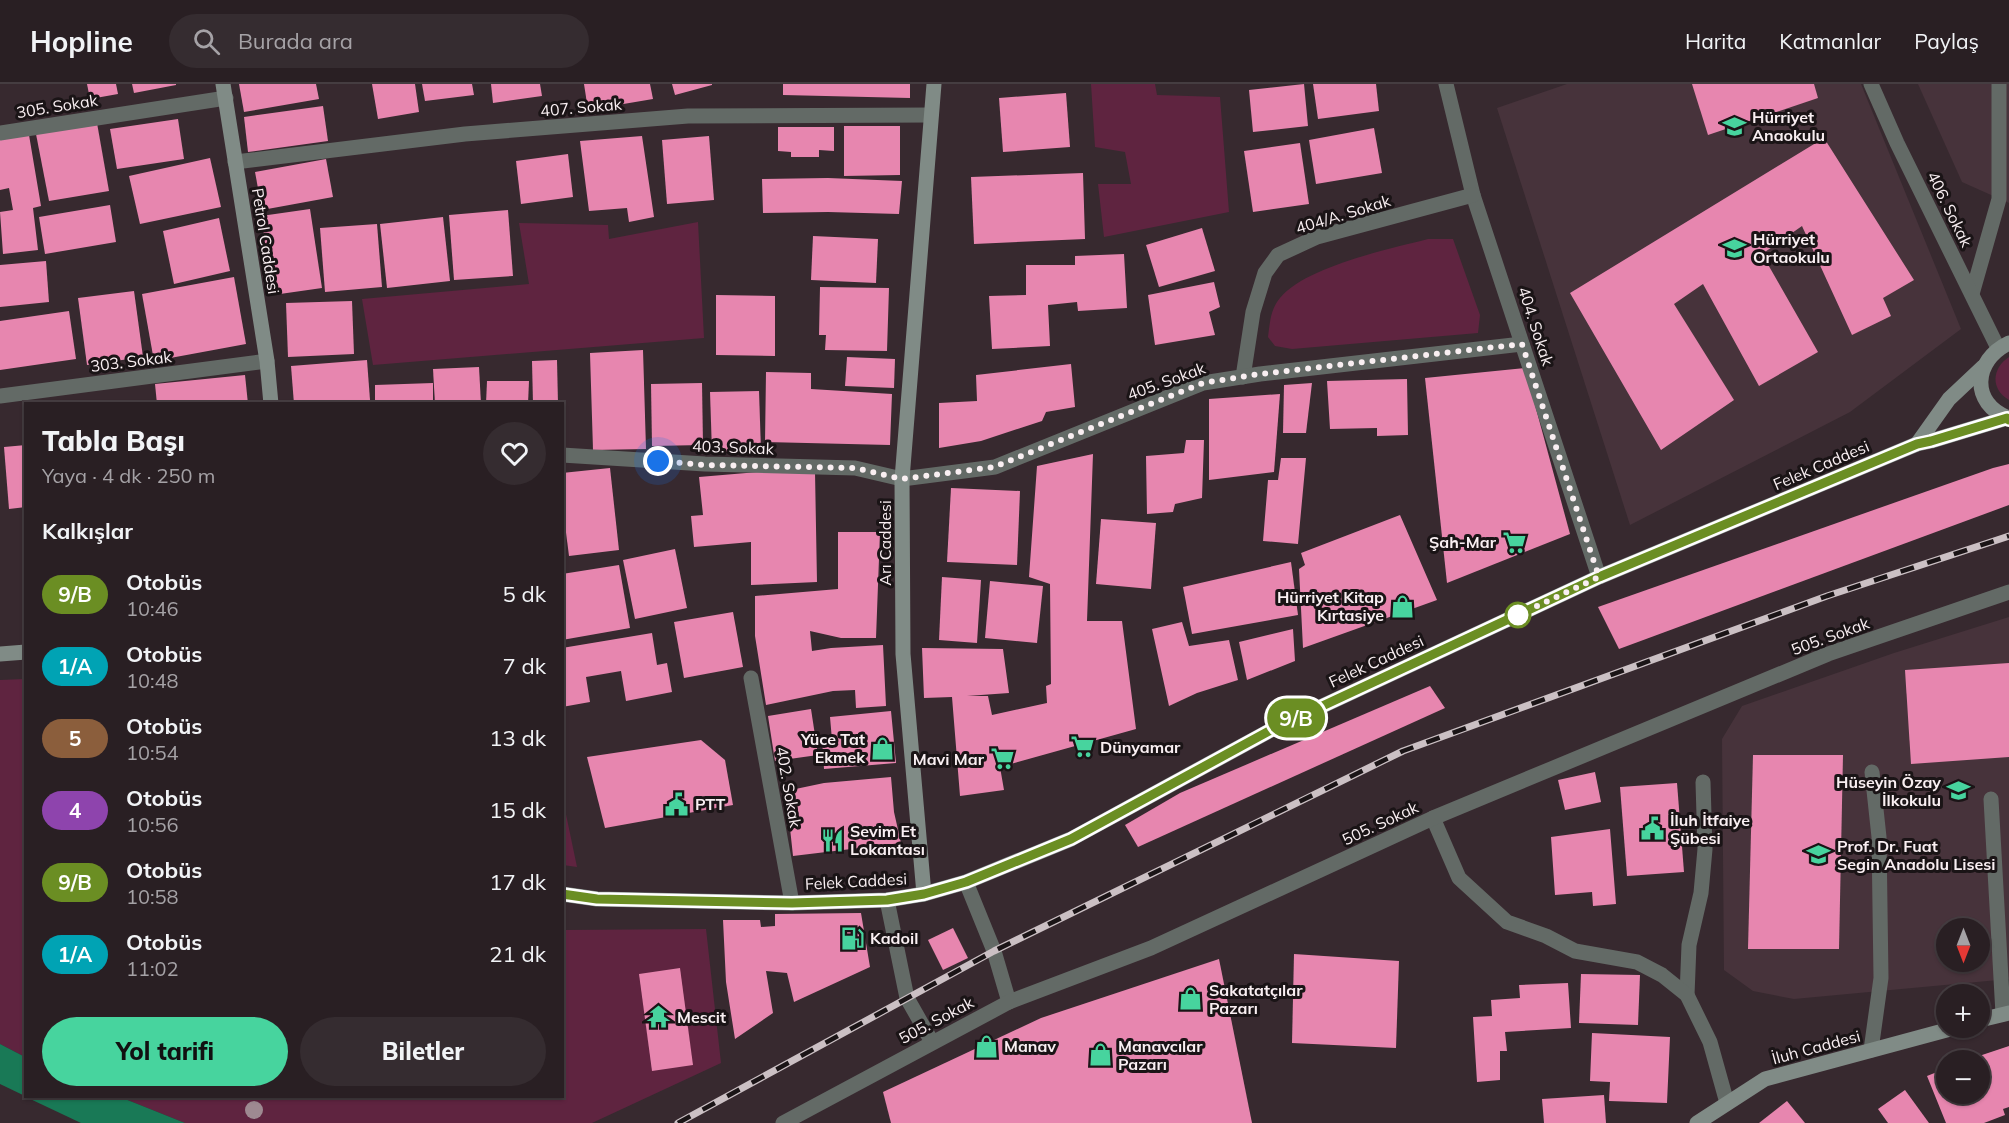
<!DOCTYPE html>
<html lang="tr">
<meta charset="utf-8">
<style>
body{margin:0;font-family:Mulish,sans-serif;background:#352c30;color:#f1f3f6;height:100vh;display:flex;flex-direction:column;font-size:22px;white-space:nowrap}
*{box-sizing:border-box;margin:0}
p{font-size:20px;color:#a5a2a6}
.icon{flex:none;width:33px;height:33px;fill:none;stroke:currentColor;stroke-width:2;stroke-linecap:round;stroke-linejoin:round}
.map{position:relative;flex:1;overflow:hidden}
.drawer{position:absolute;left:24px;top:318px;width:540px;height:696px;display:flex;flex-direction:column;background:#291f23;border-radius:0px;box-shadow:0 2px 4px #0004,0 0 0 2px #453d41}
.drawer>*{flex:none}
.badge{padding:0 12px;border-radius:20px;font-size:21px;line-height:39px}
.needle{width:39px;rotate:180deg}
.tools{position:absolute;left:1936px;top:834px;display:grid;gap:12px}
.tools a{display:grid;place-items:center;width:54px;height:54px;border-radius:50%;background:#291f23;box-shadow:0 2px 4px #0004,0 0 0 2px #453d41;font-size:30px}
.you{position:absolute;width:30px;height:30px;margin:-15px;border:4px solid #fff;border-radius:50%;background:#1a73e8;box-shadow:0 0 0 9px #1a73e833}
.map>.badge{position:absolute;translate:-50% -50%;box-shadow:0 0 0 3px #fff}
h2{padding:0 18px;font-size:22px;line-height:54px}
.round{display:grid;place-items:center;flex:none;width:63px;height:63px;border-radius:32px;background:#352c30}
.head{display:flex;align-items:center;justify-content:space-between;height:102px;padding:0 18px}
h1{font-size:28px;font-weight:800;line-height:45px}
.cta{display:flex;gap:12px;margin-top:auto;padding:12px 18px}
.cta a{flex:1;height:69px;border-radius:36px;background:#47d49e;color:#111;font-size:24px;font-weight:800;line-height:69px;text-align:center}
.cta a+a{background:#352c30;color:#f1f3f6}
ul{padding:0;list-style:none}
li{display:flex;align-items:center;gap:18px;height:72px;padding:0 18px}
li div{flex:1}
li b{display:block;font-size:22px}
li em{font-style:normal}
li .badge{min-width:66px;font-weight:700;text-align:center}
header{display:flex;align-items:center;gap:36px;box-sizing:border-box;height:84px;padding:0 30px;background:#291f23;border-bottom:2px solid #453d41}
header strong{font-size:28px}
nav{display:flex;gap:33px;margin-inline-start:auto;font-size:21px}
.search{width:420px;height:54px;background:#352c30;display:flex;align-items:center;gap:15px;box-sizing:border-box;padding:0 21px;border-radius:33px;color:#a5a2a6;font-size:22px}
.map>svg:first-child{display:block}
.built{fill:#47333b;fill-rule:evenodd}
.green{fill:#5f2440}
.water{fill:#197956}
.building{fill:#e786af}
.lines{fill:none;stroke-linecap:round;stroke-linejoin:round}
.lane{stroke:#636a66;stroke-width:15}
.street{stroke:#636a66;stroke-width:15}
.secondary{stroke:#808b86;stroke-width:15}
.rail-casing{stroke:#cbc0c4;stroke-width:7}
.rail{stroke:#1a1416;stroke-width:4.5;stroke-dasharray:14;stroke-linecap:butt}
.tree{fill:#9e8991}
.line-casing{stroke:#fff;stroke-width:14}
.line{stroke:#6b8e23;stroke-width:9}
.walk{stroke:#f9eff2;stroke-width:6;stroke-dasharray:0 10.8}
.stop-dot{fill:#fff;stroke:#6b8e23;stroke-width:3}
.labels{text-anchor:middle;stroke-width:6;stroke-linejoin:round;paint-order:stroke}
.street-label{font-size:16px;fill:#f9eff2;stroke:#1a1416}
.poi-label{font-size:16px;font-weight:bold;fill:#f9eff2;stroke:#1a1416;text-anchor:start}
</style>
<header>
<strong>Hopline</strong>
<div class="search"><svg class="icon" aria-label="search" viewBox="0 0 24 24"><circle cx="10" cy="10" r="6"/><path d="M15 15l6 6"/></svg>Burada ara</div>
<nav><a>Harita</a><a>Katmanlar</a><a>Paylaş</a></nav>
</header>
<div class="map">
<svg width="2009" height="1039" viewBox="0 0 2009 1039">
<rect width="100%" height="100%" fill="#37292f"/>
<g class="built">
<path d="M1567 0H1861L1961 245 1850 328 1630 441 1497 24Z"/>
<path d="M1918 0H2009V119L1962 98Z"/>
<path d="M2009 533V895L1794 915 1753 907 1724 886 1722 655 1742 622 1894 569ZM1947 844H1980V878H1947Z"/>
</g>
<g class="green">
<path d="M1091 0H1155L1157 11 1220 13 1229 128 1104 153 1098 100H1131L1125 68 1095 63Z"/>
<path d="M698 138 704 254 373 281 362 215 529 200 519 139 608 141 609 155Z"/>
<path d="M1428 155H1453L1480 231 1478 249 1292 265 1275 262 1268 253C1270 239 1270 226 1280 214 1305 183 1389 165 1428 155Z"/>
<path d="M2009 273V316C1990 305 1992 284 2009 273Z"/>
<path d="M25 595V973L0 960V596Z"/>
<path d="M563 716 577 783 563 781Z"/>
<path d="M706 845 721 979 592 1039H185L120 1013 562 1012 563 846Z"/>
</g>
<g class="water">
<path d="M0 960 25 973V1012L0 1000Z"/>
<path d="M26 1013H120L185 1039H81Z"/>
</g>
<g class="building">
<path d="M87 0H116L118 10 90 15Z"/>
<path d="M132 0H176V1L134 9Z"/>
<path d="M239 0H316L319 15 244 28Z"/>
<path d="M372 0H415L419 28 378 35Z"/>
<path d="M422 0H472L474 11 425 17Z"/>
<path d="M491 0H540L542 12 493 19Z"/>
<path d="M584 0H650L653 15 588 26Z"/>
<path d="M672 0H712V1L675 11Z"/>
<path d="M783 0H910V14L783 11Z"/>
<path d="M1304 0 1308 42 1253 48 1249 6Z"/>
<path d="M1313 0H1376L1379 27 1318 35Z"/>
<path d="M1692 0H1814L1818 14 1708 51Z"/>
<path d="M1066 9 1070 63 1003 68 999 14Z"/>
<path d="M323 22 328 57 248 68 244 33Z"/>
<path d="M178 35 184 75 117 85 110 45Z"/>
<path d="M97 39 109 107 49 117 36 50Z"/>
<path d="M844 42H900V91L844 92Z"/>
<path d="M778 43H834V67L819 66V73H791V68L778 67Z"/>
<path d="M1374 44 1382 89 1316 100 1309 56Z"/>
<path d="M29 51 41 122 33 124 38 166 3 170 0 128 13 126 9 104 0 106V55Z"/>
<path d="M642 52 654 133 629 138 627 124 589 127 580 57Z"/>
<path d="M709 52 714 116 667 120 662 56Z"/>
<path d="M1824 54 1914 196 1883 214 1891 232 1852 251 1802 142 1762 170 1818 268 1759 302 1703 200 1674 220 1734 316 1661 366 1570 209Z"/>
<path d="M1300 59 1309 120 1253 128 1244 67Z"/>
<path d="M568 70 573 113 521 120 516 77Z"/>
<path d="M210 74 221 123 140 140 129 92Z"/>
<path d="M326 75 333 113 262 126 255 88Z"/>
<path d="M1083 89 1085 155 974 160 971 93Z"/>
<path d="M828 94 902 97 899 130 828 128 763 129 762 95Z"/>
<path d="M110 121 116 158 45 170 39 133Z"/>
<path d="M310 125 322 204 273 211 261 132Z"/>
<path d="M508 126 513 192 454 196 449 131Z"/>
<path d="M443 133 450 197 387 204 380 140Z"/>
<path d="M219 134 230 187 174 200 163 147Z"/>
<path d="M377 140 382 203 325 208 320 144Z"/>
<path d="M1202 144 1215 187 1159 203 1146 161Z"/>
<path d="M813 152 878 155 876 199 811 196Z"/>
<path d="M1124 170 1127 224 1078 227 1077 218 1048 221 1050 262 992 265 989 212 1026 211V181H1075V172Z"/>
<path d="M46 177 49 218 0 223V181Z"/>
<path d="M234 193 246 260 154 277 142 210Z"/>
<path d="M1214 198 1220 223 1209 228 1215 251 1155 261 1148 211Z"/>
<path d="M820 203 889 204 887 267 825 266 826 251H819Z"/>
<path d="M134 207 143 273 87 281 78 214Z"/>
<path d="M716 211 775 212V272L716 271Z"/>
<path d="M352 217 354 270 288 273 286 219Z"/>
<path d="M69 227 76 275 0 286V237Z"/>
<path d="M643 266 646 365 593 366 590 269Z"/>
<path d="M847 273 895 275 894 304 845 302Z"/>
<path d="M367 276 370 316 349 320H294L291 282Z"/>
<path d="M557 276 558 320H533L532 277Z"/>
<path d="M1071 280 1075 323 1046 328 1042 337 981 357 939 364V319L977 317 976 291Z"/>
<path d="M479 283 481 320H435L433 285Z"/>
<path d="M1525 284 1570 450 1447 499 1425 294Z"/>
<path d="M766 288 811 289V305L892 310 890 361 765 358Z"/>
<path d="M245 291 248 320H157L155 300Z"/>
<path d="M1407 295 1408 351 1377 352V344L1330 345 1327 297Z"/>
<path d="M487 297H529L528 320H486Z"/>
<path d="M433 299V320H375V301Z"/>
<path d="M702 299 703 361 652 362 651 300Z"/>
<path d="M1312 299 1306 349H1283L1284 301Z"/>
<path d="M759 307 761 367 712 368 710 308Z"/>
<path d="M1280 310 1274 388 1209 396V315Z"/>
<path d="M1186 356H1204L1202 414 1175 420 1173 428 1147 430 1146 372 1184 369Z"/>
<path d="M26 361V423L9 425 4 363Z"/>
<path d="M1093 370 1087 537H1122L1136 645 1000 683 1004 706 960 712 952 613 924 614 922 564 1003 565 1009 609 967 612H988L992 631 1047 619 1046 602 1051 600 1050 500 1029 493 1037 382Z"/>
<path d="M1281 374H1306L1298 460 1263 457 1268 396H1278Z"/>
<path d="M2009 380V421L1619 565 1598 523 1993 384Z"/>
<path d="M610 384 619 466 569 472 562 417V389Z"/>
<path d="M758 388H815L817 498 751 501V458L694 463 691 432 703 431 699 393Z"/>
<path d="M951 404 1020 407 1017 481 947 478Z"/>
<path d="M1400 431 1437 516 1303 564 1299 485 1305 481 1301 469Z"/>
<path d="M1101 435 1156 439 1151 505 1096 500Z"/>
<path d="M838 448H880L876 554H841L810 547 812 567 831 564 883 561 886 622 856 624 855 606 833 607 766 621 755 552V512L838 505Z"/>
<path d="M675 465 687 524 635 535 623 476Z"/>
<path d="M1291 478 1298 531 1192 550 1183 503Z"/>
<path d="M619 481 630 544 562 556V490Z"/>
<path d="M942 493 981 496 977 559 939 556Z"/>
<path d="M990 497 1043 502 1037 559 985 554Z"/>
<path d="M733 528 743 583 684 594 674 538Z"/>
<path d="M1182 538 1189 562 1229 556 1238 596 1197 609 1169 622 1152 545Z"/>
<path d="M1293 545 1295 577 1247 596 1239 558Z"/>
<path d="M652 549 657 581 667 579 672 608 626 617 621 587 586 593 590 618 562 623V564Z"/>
<path d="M2009 579V673L1911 680 1905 586Z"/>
<path d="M1430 602 1445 624 1138 763 1125 741 1180 709Z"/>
<path d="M811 625 818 671 775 677 768 632Z"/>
<path d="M891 627 896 679 824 685 822 656H832L830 633Z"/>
<path d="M701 656 725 676 733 721 605 744 587 673Z"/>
<path d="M1753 671H1843L1839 865H1748Z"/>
<path d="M1595 688 1601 718 1565 726 1558 696Z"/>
<path d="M891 693 894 728 901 759 793 772 786 707 824 699Z"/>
<path d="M1677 699 1684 788 1627 792 1620 703Z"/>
<path d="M1610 745 1616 820 1593 822 1592 808 1555 811 1551 753Z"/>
<path d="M861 829 870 883 794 918 787 889 766 887 773 929 735 955 726 898 723 836H760L761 843 775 842V830Z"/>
<path d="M953 844 968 874 943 886 928 856Z"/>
<path d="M1294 870 1399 877 1396 964 1292 959Z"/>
<path d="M1219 875 1252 1039H891L883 1008 1041 934Z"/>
<path d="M680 884 693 981 652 987 639 890Z"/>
<path d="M1581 890 1640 891 1638 941 1579 939Z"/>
<path d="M1568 899 1571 944 1505 948 1507 967H1500V996L1477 998 1473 933 1492 932 1491 916 1520 914 1519 901Z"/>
<path d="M1592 949 1670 953 1667 1019 1609 1017 1610 998 1590 997Z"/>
<path d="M2009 962V1023L2003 1025 2005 1031 1984 1039H1946L1927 992 1947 984V1010H1980V976H1967Z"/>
<path d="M1905 1006 1929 1039H1888L1878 1025Z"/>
<path d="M1604 1011 1606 1039H1544L1542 1015Z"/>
<path d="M1787 1017 1805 1039H1759Z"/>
</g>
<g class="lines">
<g class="lane">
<path d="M1972 210 1999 115V0"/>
<path d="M1991 715 2003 930"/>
<path d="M1687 911 1689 861 1701 809 1705 765 1703 698"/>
<path d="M1871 966 1881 894 1879 753 1872 688"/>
</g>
<g class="street">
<path d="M1446 0 1473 111 1599 493"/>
<path d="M1871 0 1897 59 1998 264"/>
<path d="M0 49 226 14"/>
<path d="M235 78 465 50 688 32 931 31"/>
<path d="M1243 293 1253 228 1265 189 1278 171 1317 153 1473 111"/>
<path d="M0 312 267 277"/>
<path d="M562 371 705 380 855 384 902 395 995 383 1203 299 1260 290 1522 260"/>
<path d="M751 594 792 819"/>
<path d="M1433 734 1459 794 1507 838 1546 852 1575 867 1637 878 1662 891 1687 911 1710 958 1727 1019"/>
<path d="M966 798 994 867 1009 918"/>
<path d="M887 816 907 914 932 958"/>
<path d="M783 1039 1009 918 1151 864 1433 734 1828 570 2009 508"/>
</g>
<g class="secondary">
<path d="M223 0 267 277 271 320"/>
<path d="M2009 259C1973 276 1970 320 2009 334"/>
<path d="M1917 360 1949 315 1983 283"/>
<path d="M0 570 26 568"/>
<path d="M562 810 597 815 792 819 887 816 924 810 966 798 1071 755 1271 646 1599 493 1917 360 1931 357 2007 334"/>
<path d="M924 810 903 570 902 395 934 0"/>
<path d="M1980 936 2009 929"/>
<path d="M1697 1039 1765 995 1954 944"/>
</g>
<defs>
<path id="rail" d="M678 1039 994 867 1403 667 1827 512 2009 452"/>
</defs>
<use href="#rail" class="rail-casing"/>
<use href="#rail" class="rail"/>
</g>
<circle class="tree" cx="254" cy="1026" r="9"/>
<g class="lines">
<defs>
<path id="line" d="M562 810 597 815 792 819 887 816 924 810 966 798 1071 755 1271 646 1599 493 1917 360 1931 357 2007 334 2009 336"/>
</defs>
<use href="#line" class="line-casing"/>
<use href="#line" class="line"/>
<path class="walk" d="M658 377 705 381 855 384 902 395 994 383 1203 299 1260 290 1522 260 1599 493 1518 531"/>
</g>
<defs>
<symbol id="school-bare" viewBox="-9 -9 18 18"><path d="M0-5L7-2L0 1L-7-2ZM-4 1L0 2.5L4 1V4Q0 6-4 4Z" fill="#47d49e" stroke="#1a1416" stroke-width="2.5" paint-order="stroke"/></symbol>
<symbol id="supermarket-bare" viewBox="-9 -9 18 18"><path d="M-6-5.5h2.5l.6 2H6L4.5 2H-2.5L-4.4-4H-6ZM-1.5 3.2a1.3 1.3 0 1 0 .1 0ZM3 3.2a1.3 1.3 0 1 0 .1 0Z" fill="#47d49e" stroke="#1a1416" stroke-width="2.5" paint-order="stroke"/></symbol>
<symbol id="shop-bare" viewBox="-9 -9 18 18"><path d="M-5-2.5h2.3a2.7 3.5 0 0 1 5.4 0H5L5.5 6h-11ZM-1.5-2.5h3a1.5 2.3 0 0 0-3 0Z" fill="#47d49e" stroke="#1a1416" stroke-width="2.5" paint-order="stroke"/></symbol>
<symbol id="civic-bare" viewBox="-9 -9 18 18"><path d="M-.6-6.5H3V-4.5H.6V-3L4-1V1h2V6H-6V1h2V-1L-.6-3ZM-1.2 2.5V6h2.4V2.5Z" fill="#47d49e" stroke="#1a1416" stroke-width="2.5" paint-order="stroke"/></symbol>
<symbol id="restaurant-bare" viewBox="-9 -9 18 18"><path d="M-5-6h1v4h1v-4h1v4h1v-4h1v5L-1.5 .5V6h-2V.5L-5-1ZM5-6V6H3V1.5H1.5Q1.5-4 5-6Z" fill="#47d49e" stroke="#1a1416" stroke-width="2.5" paint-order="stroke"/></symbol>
<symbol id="fuel-bare" viewBox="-9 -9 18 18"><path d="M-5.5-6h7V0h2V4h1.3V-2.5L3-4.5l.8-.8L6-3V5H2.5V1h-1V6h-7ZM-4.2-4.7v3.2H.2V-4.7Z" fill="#47d49e" stroke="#1a1416" stroke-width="2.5" paint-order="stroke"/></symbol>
<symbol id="temple-bare" viewBox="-9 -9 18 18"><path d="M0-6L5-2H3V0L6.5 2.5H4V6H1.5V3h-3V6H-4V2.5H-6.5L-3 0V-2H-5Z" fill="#47d49e" stroke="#1a1416" stroke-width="2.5" paint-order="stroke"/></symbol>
</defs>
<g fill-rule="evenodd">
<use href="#school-bare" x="1718" y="26" width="33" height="33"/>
<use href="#school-bare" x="1718" y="148" width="33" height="33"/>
<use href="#supermarket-bare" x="1498" y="442" width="33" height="33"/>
<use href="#shop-bare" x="1386" y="506" width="33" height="33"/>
<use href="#supermarket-bare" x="1066" y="646" width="33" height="33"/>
<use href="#shop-bare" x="866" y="648" width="33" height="33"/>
<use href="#supermarket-bare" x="986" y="658" width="33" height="33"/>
<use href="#school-bare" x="1942" y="690" width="33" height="33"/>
<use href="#civic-bare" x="660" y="704" width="33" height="33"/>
<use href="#civic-bare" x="1636" y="728" width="33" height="33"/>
<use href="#restaurant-bare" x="816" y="740" width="33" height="33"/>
<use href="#school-bare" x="1802" y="754" width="33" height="33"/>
<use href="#fuel-bare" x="836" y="838" width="33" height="33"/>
<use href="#shop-bare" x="1174" y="898" width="33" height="33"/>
<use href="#temple-bare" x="642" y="916" width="33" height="33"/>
<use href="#shop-bare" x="970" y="946" width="33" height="33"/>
<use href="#shop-bare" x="1084" y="954" width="33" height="33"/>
</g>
<circle class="stop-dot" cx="1518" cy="531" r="12"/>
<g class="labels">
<g class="street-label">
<text transform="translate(57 22) rotate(-9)" y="6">305. Sokak</text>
<text transform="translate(581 23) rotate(-5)" y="6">407. Sokak</text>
<text transform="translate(1950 125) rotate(64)" y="6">406. Sokak</text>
<text transform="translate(1343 130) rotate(-17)" y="6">404/A. Sokak</text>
<text transform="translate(266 157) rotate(81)" y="6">Petrol Caddesi</text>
<text transform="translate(1536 242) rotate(72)" y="6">404. Sokak</text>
<text transform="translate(131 277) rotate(-7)" y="6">303. Sokak</text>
<text transform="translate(1166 297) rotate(-20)" y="6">405. Sokak</text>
<text transform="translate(733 363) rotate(2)" y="6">403. Sokak</text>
<text transform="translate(1821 381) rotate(-23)" y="6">Felek Caddesi</text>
<text transform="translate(885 459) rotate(-90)" y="6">Arı Caddesi</text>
<text transform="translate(1830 552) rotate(-20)" y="6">505. Sokak</text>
<text transform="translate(1376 577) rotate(-25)" y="6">Felek Caddesi</text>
<text transform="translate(789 703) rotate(80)" y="6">402. Sokak</text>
<text transform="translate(1380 739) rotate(-25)" y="6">505. Sokak</text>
<text transform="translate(856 797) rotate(-3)" y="6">Felek Caddesi</text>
<text transform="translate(936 936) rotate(-28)" y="6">505. Sokak</text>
<text transform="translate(1816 963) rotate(-15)" y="6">İluh Caddesi</text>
</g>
<g class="poi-label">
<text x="1752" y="39">Hürriyet<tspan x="1752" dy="18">Anaokulu</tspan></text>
<text x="1753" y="161">Hürriyet<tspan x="1753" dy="18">Ortaokulu</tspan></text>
<text x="1496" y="464" text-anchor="end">Şah-Mar</text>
<text x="1384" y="519" text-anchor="end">Hürriyet Kitap<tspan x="1384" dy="18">Kırtasiye</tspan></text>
<text x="865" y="661" text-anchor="end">Yüce Tat<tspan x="865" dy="18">Ekmek</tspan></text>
<text x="1100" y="669">Dünyamar</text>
<text x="984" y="681" text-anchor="end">Mavi Mar</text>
<text x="1941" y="704" text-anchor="end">Hüseyin Özay<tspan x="1941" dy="18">İlkokulu</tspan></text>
<text x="695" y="726">PTT</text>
<text x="1670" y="742">İluh İtfaiye<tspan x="1670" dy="18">Şübesi</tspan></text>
<text x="850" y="753">Sevim Et<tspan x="850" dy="18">Lokantası</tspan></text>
<text x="1837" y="768">Prof. Dr. Fuat<tspan x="1837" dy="18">Segin Anadolu Lisesi</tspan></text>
<text x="870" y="860">Kadoil</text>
<text x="1209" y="912">Sakatatçılar<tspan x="1209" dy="18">Pazarı</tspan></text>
<text x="677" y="939">Mescit</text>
<text x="1004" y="968">Manav</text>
<text x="1118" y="968">Manavcılar<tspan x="1118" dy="18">Pazarı</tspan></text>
</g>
</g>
</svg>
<div class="tools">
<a><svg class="needle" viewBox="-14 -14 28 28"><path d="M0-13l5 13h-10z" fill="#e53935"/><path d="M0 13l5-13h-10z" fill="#a5a2a6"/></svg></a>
<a>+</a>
<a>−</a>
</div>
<div class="you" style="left:658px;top:377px"></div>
<b class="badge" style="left:1296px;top:634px;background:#6b8e23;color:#fff">9/B</b>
<section class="drawer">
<div class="head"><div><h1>Tabla Başı</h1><p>Yaya · 4 dk · 250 m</p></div><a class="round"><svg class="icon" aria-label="heart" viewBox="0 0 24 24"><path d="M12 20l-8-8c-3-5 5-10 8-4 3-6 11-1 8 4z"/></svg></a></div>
<h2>Kalkışlar</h2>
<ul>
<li><span class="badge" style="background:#6b8e23;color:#fff">9/B</span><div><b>Otobüs</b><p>10:46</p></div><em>5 dk</em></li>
<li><span class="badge" style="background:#00a3b4;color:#fff">1/A</span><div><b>Otobüs</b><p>10:48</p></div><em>7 dk</em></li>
<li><span class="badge" style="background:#8b5e3c;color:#fff">5</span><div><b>Otobüs</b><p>10:54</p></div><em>13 dk</em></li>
<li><span class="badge" style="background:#8e44ad;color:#fff">4</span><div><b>Otobüs</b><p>10:56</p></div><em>15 dk</em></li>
<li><span class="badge" style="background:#6b8e23;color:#fff">9/B</span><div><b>Otobüs</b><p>10:58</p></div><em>17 dk</em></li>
<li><span class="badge" style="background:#00a3b4;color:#fff">1/A</span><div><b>Otobüs</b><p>11:02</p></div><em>21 dk</em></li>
</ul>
<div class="cta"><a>Yol tarifi</a><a>Biletler</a></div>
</section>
</div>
